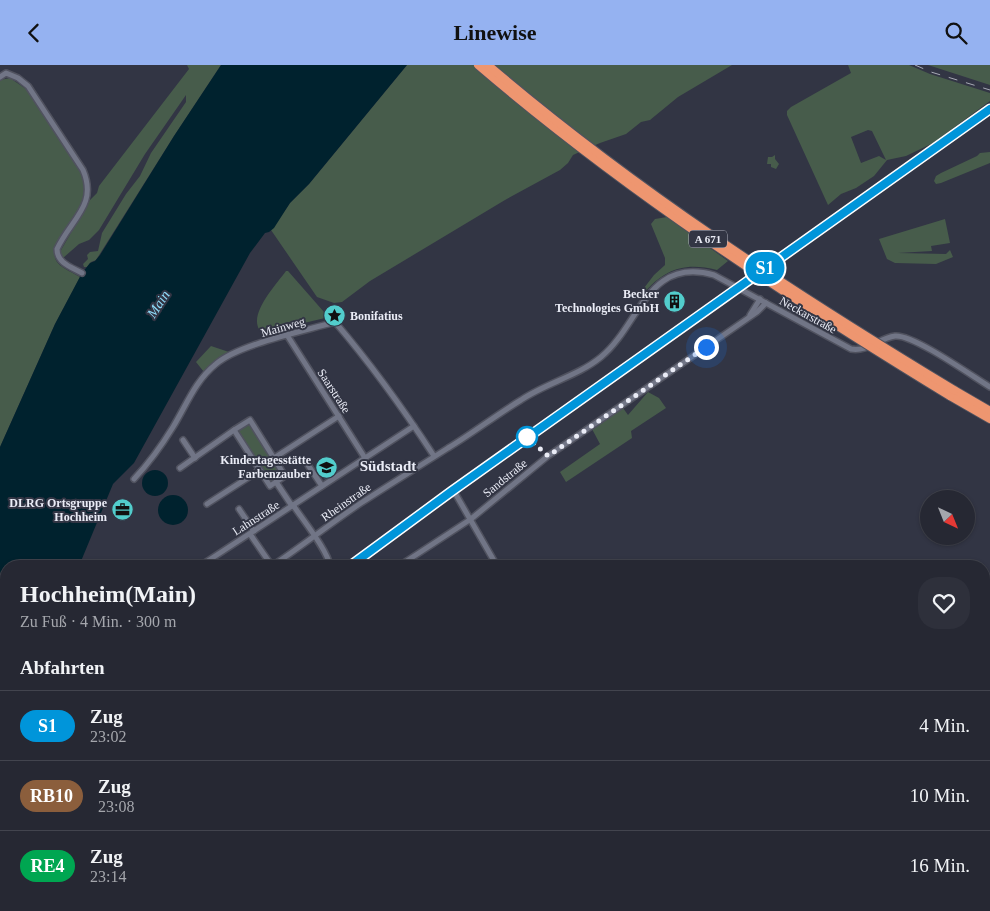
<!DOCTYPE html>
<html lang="de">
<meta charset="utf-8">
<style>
body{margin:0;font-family:"Times New Roman",serif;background:#2e303b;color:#f1f3f6;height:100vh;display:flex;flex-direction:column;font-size:19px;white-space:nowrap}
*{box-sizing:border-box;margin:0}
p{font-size:16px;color:#a4a6ac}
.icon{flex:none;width:28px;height:28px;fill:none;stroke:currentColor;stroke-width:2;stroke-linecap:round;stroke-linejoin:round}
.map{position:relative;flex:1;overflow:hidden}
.panel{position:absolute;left:0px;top:495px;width:990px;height:351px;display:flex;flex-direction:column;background:#262833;border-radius:20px 20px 0 0;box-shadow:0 1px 4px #0004,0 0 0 1px #42444e}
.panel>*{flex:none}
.badge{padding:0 10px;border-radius:16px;font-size:18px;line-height:32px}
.needle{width:32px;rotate:137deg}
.buttons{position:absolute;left:920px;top:425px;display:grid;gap:10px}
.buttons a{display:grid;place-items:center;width:55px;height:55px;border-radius:50%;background:#262833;box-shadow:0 1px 4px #0004,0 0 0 1px #42444e;font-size:25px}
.you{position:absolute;width:25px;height:25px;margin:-12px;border:4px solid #fff;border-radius:50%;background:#1a73e8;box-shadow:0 0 0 8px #1a73e833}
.map>.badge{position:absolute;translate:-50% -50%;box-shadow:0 0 0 2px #fff}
h2{padding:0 20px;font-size:19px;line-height:45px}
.round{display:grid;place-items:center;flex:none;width:52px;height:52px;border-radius:20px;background:#2e303b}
.headline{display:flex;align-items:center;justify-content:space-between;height:85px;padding:0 20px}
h1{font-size:24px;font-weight:700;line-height:38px}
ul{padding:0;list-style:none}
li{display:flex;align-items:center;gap:15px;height:70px;padding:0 20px;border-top:1px solid #42444e}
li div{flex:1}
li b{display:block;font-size:19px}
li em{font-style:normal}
li .badge{min-width:55px;font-weight:700;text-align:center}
header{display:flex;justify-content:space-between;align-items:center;height:65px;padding:0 20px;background:#95b2f1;color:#111;font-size:22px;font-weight:700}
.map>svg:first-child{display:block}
.green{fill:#475c4b;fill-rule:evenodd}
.water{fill:#00222e}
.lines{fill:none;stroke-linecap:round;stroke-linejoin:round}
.minor-casing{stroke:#50525f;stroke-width:8}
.highway-casing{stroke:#50525f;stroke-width:10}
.minor{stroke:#717586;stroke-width:5}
.highway{stroke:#ee9670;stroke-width:8}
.rail{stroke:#a7a9b5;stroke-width:1;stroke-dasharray:9 9;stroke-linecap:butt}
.highway-bridge-casing{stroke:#50525f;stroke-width:10;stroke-linecap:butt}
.highway-bridge{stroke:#ee9670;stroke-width:8}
.line-casing{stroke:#fff;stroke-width:11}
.line{stroke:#0095da;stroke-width:8}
.walk{stroke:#eaecf6;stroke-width:5;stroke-dasharray:0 9}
.stop-dot{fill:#fff;stroke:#0095da;stroke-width:2.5}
.labels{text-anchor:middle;stroke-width:4;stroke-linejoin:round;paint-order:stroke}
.shield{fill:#323544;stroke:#b3b5c1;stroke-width:1}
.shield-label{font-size:11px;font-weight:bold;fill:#eaecf6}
.poi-label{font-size:12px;font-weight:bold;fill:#eaecf6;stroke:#323544;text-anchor:end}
.street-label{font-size:12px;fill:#eaecf6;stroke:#323544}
.water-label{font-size:14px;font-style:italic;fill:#8edaf8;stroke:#323544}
.quarter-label{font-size:15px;font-weight:bold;fill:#eaecf6;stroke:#323544}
</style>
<header><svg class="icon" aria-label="back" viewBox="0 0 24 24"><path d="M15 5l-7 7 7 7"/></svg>Linewise<svg class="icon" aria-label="search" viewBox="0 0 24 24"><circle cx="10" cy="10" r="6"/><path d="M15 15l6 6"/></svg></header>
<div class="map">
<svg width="990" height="846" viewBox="0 0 990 846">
<rect width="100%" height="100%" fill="#323544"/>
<g class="green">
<path d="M187 0H221L174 71 96 195 91 197 87 202H84L83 199 88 194 87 190 90 187 98 186 102 168 126 129 140 111 151 88 186 37V30L145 89 99 165 89 175 79 179 63 193 61 191V185L90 135 97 128 99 121 189 4Z"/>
<path d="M407 0H732L678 32 650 55 641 57 626 69 600 78 573 90 568 98 560 105 505 135 370 216 342 237 334 238 317 232 271 165 290 138 309 119Z"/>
<path d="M848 0H909L930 9 990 28V36L933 78 906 91 887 95 874 111 856 123 841 129 828 140 787 50V46L791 42 851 8ZM868 65 872 66 886 95 879 91 861 98 851 72Z"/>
<path d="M928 0H990V20Z"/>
<path d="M10 13 29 26 80 106C94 133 72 154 58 177 47 199 65 203 80 212L55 259 0 382V15Z"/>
<path d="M990 87V98L941 118 936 119 934 116 936 111 941 108 977 91 980 88Z"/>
<path d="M775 90V94L779 99 776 104 771 102V99H767L768 92H772Z"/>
<path d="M667 152 728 196 717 205C684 197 665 204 643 229L641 227 654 210 665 200V193L651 159 655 154Z"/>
<path d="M945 154 950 178 931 181 932 186 898 188 946 189 950 185 953 192 936 199 895 198 887 194 879 174Z"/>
<path d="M286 206H288L331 255 328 256 325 253 287 262 267 271C240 258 275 221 286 206Z"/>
<path d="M211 281 229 287 215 297 204 307 196 297Z"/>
<path d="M648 327 659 333 666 343 631 366 632 373 566 417 560 407 600 379 592 364 623 343 628 350Z"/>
<path d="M250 358 283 409 270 417 237 367Z"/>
<path d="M586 840H646L651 846H590Z"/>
</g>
<g class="water">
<path d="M221 0H407L309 119 290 138 274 163 269 167 265 168 250 188 134 398 113 419 79 501H6V645L0 655V382L55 259 82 208 90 198 95 196 100 190 174 71Z"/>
<circle cx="155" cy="418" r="13"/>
<circle cx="173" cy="445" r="15"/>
</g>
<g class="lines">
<defs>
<g id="minor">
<path d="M0 12 6 8 18 13 28 21 83 105C98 140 71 154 57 184 57 198 71 202 82 208"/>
<path d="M750 250 760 234"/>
<path d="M287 270 365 393"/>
<path d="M250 355 285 411 270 421 234 365Z"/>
<path d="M183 375 195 393"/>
<path d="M274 393 339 351"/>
<path d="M308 400 322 421"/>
<path d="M180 403 234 365"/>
<path d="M134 414C149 398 162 380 173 362 187 339 195 316 216 299 239 279 305 266 335 257 371 299 404 345 434 391"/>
<path d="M276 417 292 441"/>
<path d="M455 428 497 501"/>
<path d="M207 439 260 405"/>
<path d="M293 440C303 455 328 486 330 501"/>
<path d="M239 444 254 466"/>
<path d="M250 469 272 501"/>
<path d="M200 501 414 361"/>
<path d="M272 501C302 481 331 458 361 438 390 419 420 401 448 383 473 368 496 350 521 335 546 318 578 311 601 292 640 260 647 191 714 210L851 284C868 287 879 273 895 271 913 269 972 311 990 322"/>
<path d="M399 501 471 454 548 391 757 247 766 238"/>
<path d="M984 652 990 648"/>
<path d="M984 657 990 665"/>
<path d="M780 840 784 846"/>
<path d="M853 840 856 846"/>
<path d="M802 846 812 840"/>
<path d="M904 846 910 840"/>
<path d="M962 846 963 840"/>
</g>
<g id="highway">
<path d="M954 325 990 346"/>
<path d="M950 331 990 354"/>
</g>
</defs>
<use href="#minor" class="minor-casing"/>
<use href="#highway" class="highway-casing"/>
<use href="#minor" class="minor"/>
<use href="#highway" class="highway"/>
<g class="rail">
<path d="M915 0 931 7 990 25"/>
<path d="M345 501 460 416 990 41"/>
<path d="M0 791 6 785"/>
</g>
<defs>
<g id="highway-bridge">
<path d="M478 0C624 125 786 231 950 331"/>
<path d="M488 0C632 123 792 227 954 325"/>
</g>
</defs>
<use href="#highway-bridge" class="highway-bridge-casing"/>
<use href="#highway-bridge" class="highway-bridge"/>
</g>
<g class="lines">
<defs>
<path id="line" d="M350 501 452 426 990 44"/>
</defs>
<use href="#line" class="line-casing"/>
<use href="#line" class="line"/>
<path class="walk" d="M527 372 548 391 706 282"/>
</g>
<defs>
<symbol id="building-disc" viewBox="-11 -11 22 22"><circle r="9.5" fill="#52cdcc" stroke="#323544"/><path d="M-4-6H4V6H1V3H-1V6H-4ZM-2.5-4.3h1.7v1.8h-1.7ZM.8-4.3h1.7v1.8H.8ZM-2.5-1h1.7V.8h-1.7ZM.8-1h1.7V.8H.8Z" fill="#111"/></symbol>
<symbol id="sight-disc" viewBox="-11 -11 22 22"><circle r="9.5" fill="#52cdcc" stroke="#323544"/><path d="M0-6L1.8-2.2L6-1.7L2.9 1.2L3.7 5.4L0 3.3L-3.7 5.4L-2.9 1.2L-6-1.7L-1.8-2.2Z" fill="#111"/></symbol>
<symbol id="school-disc" viewBox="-11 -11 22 22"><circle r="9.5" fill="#52cdcc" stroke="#323544"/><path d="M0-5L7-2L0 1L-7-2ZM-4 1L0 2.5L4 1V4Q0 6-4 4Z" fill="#111"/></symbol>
<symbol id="office-disc" viewBox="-11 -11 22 22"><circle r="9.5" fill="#52cdcc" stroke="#323544"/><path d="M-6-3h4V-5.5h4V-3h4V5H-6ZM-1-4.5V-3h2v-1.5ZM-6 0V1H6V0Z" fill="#111"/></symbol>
</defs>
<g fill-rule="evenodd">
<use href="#building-disc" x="662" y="224" width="25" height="25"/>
<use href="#sight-disc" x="322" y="238" width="25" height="25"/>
<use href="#school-disc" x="314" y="390" width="25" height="25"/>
<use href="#office-disc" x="110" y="432" width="25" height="25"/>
</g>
<circle class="stop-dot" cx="527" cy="372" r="10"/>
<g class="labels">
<rect class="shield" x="689" y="165.5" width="38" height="17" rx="4"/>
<g class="shield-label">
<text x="708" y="178">A 671</text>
</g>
<g class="poi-label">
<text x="659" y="233">Becker<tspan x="659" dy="14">Technologies GmbH</tspan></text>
<text x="350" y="255" text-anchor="start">Bonifatius</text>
<text x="311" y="399">Kindertagesstätte<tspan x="311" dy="14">Farbenzauber</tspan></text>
<text x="107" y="442">DLRG Ortsgruppe<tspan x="107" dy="14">Hochheim</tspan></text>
</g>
<g class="street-label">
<text transform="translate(808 250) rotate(29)" y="4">Neckarstraße</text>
<text transform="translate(283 262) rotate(-16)" y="4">Mainweg</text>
<text transform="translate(334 326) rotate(57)" y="4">Saarstraße</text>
<text transform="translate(505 413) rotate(-39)" y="4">Sandstraße</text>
<text transform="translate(346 437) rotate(-35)" y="4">Rheinstraße</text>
<text transform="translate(256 453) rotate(-33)" y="4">Lahnstraße</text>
</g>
<g class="water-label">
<text transform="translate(158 239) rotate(-57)" y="5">Main</text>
</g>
<g class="quarter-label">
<text x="388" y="406">Südstadt</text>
</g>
</g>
</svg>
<div class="buttons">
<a><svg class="needle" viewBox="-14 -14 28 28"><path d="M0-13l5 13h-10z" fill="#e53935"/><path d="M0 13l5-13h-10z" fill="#a4a6ac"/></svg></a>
</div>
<div class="you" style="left:706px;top:282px"></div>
<b class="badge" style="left:765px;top:203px;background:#0095da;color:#fff">S1</b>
<section class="panel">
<div class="headline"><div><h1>Hochheim(Main)</h1><p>Zu Fuß · 4 Min. · 300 m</p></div><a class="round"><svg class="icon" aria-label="heart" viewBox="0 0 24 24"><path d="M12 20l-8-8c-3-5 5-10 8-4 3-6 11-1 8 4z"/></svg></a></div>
<h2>Abfahrten</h2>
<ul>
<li><span class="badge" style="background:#0095da;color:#fff">S1</span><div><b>Zug</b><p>23:02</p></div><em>4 Min.</em></li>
<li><span class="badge" style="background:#8b5e3c;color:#fff">RB10</span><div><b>Zug</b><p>23:08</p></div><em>10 Min.</em></li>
<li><span class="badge" style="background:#00a651;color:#fff">RE4</span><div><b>Zug</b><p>23:14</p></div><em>16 Min.</em></li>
</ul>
</section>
</div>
